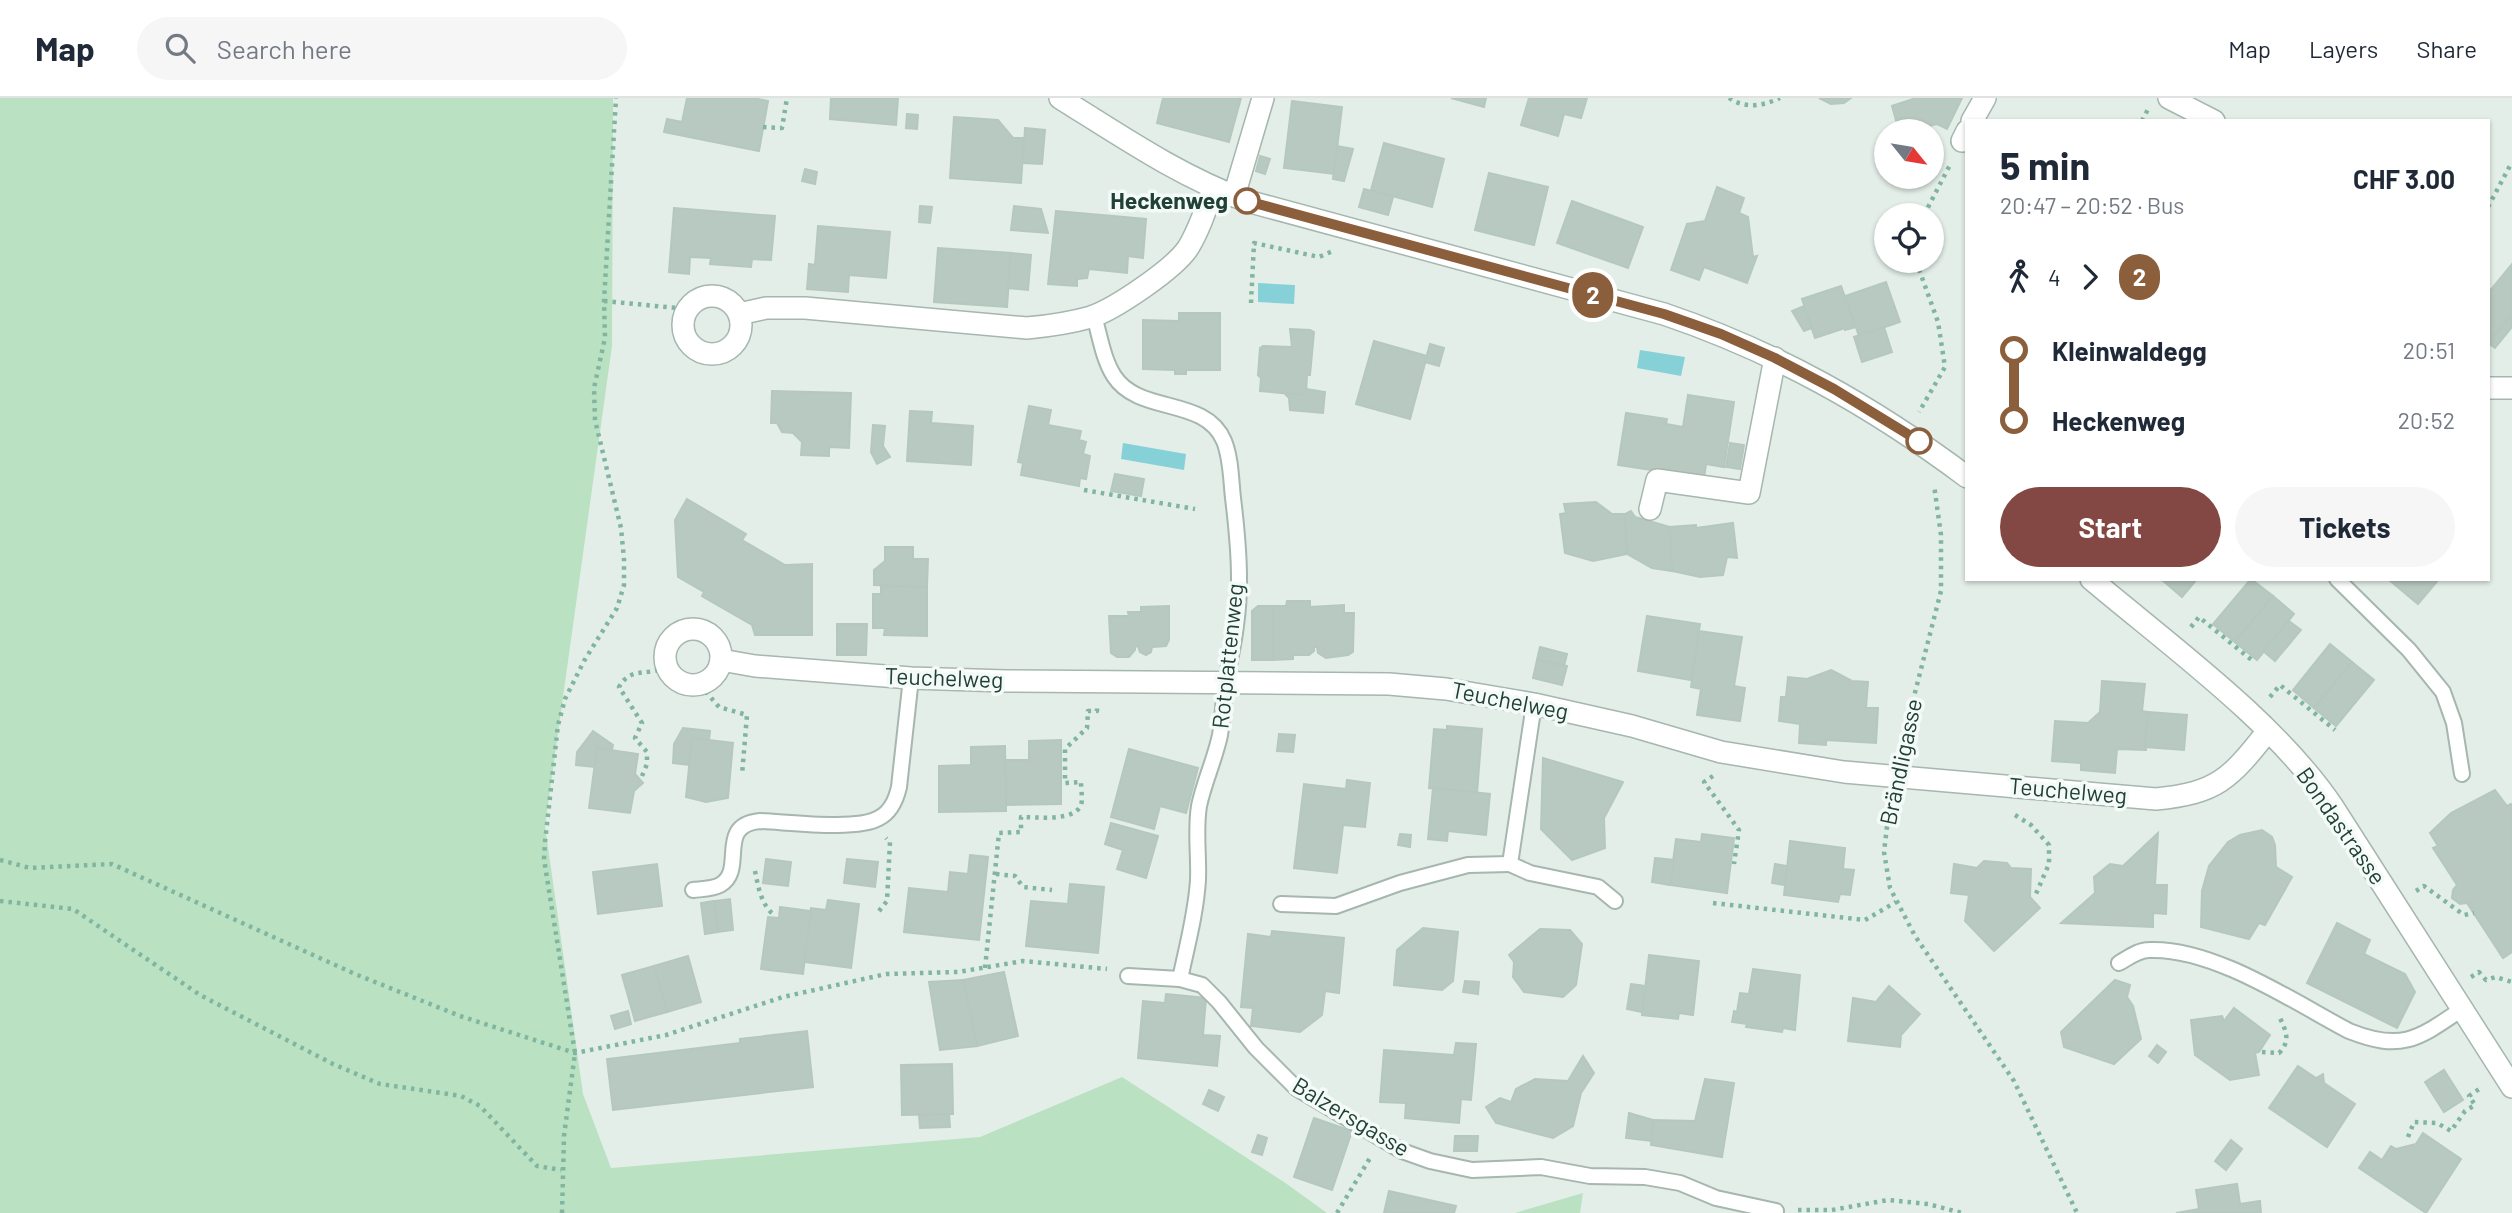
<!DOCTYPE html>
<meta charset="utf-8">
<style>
body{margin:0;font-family:Barlow,sans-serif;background:#f6f6f7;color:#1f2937;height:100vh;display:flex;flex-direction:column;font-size:26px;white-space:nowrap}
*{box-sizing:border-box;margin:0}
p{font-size:23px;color:#747a83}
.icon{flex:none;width:38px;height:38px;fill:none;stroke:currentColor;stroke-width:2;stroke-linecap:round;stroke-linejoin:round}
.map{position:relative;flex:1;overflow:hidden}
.side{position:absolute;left:1965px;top:21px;width:525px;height:462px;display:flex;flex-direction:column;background:#fff;border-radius:0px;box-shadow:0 2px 5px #0004}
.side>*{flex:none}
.badge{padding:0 14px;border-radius:23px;font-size:24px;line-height:46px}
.needle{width:46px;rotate:120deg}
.tools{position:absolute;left:1874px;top:21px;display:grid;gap:14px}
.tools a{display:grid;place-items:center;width:70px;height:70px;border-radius:50%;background:#fff;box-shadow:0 2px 5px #0004;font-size:35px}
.map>.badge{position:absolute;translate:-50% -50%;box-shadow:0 0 0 4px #fff}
.legs{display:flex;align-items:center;gap:10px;height:77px;padding:0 35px;font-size:23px}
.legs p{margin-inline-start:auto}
.head{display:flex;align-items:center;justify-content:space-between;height:119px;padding:0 35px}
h1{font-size:38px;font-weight:700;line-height:52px}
.primary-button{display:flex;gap:14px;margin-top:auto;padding:14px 35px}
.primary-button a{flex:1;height:80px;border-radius:42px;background:#834843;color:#fff;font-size:28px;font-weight:700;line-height:80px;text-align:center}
.primary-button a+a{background:#f6f6f7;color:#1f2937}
ul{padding:0 35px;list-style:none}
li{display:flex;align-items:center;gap:24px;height:70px;font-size:26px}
li i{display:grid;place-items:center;width:10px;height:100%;margin:0 9px;background:currentColor}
li i::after{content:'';width:18px;height:18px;margin:-9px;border:5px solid;border-radius:50%;background:#fff}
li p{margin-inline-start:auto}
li:first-child i{background:linear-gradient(#0000 50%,currentColor 0)}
li:last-child i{background:linear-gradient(currentColor 50%,#0000 0)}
header{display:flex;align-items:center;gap:42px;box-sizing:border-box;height:98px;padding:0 35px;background:#fff;border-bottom:2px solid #e0e1e3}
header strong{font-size:33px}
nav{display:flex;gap:38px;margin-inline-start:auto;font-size:24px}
.search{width:490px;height:63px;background:#f6f6f7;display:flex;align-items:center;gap:18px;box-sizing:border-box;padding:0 24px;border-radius:38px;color:#747a83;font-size:26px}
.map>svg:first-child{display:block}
.green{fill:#bae1c2}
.water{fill:#86d1d8}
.building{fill:#b8c9c1;stroke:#b5c8bf;stroke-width:2}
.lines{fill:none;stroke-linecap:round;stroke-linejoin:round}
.lane-casing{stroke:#a5b7af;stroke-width:18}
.street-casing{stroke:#a5b7af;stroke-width:24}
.path{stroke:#80b5a0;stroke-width:4.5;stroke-dasharray:3.5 5;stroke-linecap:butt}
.lane{stroke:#fff;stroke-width:14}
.street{stroke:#fff;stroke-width:21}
.line-1-casing{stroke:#fff;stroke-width:16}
.line-1{stroke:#8b5e3c;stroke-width:10}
.stop-1-dot{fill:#fff;stroke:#8b5e3c;stroke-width:3.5}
.labels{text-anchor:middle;stroke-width:7;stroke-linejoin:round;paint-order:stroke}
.stop-label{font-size:23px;font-weight:bold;fill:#214136;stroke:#f4faf7;text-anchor:end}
.street-label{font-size:23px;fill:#214136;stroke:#f4faf7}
</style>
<header>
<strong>Map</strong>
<div class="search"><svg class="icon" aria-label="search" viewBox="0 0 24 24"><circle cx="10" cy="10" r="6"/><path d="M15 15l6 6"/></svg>Search here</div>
<nav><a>Map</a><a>Layers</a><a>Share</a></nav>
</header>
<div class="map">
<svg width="2512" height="1115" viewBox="0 0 2512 1115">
<rect width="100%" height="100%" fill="#e3eee8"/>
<g class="green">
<path d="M0 0H613L612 248 545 728 583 996 611 1070 980 1039 1122 979 1284 1084 1327 1115H0Z"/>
<path d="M1583 1095 1580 1115H1515Z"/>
</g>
<g class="water">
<path d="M1258 185 1295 187 1294 206 1258 204Z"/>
<path d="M1640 252 1685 259 1681 278 1637 270Z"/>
<path d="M1123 345 1186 356 1184 372 1121 361Z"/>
</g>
<g class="building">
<path d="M687 0H753L768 3 759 53 664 34 667 21 682 24Z"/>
<path d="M831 0H898L896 27 830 21Z"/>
<path d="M1163 0H1241L1229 44 1157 25Z"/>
<path d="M1451 0H1486L1484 9Z"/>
<path d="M1529 0H1587L1581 20 1564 16 1558 38 1521 27Z"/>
<path d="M1819 0H1851L1844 5 1831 6Z"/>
<path d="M1916 0H1962L1947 31 1937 26 1910 33H1899L1892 8Z"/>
<path d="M1292 3 1342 9 1334 76 1284 70Z"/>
<path d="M907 16 918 17 917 31 906 30Z"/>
<path d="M954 19 998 22 1013 40H1024L1021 85 950 80Z"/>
<path d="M1025 30 1045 32 1042 66 1023 65Z"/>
<path d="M1384 45 1444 61 1432 109 1371 92Z"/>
<path d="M1337 48 1353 51 1344 83 1333 81Z"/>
<path d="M1260 58 1270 61 1265 76 1256 73Z"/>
<path d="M805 71 817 74 815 86 802 83Z"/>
<path d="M1489 75 1548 89 1534 147 1475 132Z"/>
<path d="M1717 89 1744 100 1739 115 1748 119 1753 159 1757 158 1747 185 1704 169 1699 182 1671 172 1687 126 1705 123Z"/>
<path d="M1364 91 1393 99 1388 117 1359 109Z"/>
<path d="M1572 103 1643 129 1628 170 1557 145Z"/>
<path d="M920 108 932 109 930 125 919 124Z"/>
<path d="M1014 108 1041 111 1048 135 1011 132Z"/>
<path d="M674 110 775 118 771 162 752 161 751 169 710 166 711 160 690 159 689 176 669 174Z"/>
<path d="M1056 113 1146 121 1143 160 1128 158 1127 175 1089 171 1087 180 1077 181V188L1048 186Z"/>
<path d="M818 128 890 134 886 180 849 177 848 194 807 191 809 166 815 167Z"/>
<path d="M938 150 1011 155 1007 209 934 204Z"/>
<path d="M1011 155 1031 157 1028 192 1008 190Z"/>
<path d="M2512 166V217L2488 245V195Z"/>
<path d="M1886 184 1900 224 1859 238 1845 198Z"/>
<path d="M1841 188 1856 229 1845 232V230L1815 240 1802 201Z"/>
<path d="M1804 208 1812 230 1804 233 1792 213Z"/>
<path d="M1179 215H1220V272H1186V276H1175V272L1143 271V222L1179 223Z"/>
<path d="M2512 217V229L2495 250 2488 245Z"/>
<path d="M1884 229 1892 254 1862 264 1854 239Z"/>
<path d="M1290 231 1310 232 1314 234 1310 277H1307L1306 295 1303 297 1260 293 1261 280 1258 277 1260 250 1263 248 1292 249Z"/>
<path d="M1374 243 1427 258 1410 321 1356 306Z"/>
<path d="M1430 246 1444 250 1439 268 1425 264Z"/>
<path d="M1306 291 1325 294 1323 315 1290 312 1289 300 1285 296 1303 297Z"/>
<path d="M772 293 851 295 849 350 829 349V358L801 357 802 344 793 335 782 334 777 325H771Z"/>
<path d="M1688 297 1734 304 1724 369 1706 366 1704 380 1618 367 1626 315 1667 321 1666 326 1683 329Z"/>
<path d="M1029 308 1051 312 1048 327 1081 333 1079 342 1086 344 1083 356 1090 358 1086 381 1080 380 1079 388 1021 377 1023 365 1018 364Z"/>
<path d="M910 313 932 314 931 325 973 328 971 367 907 363Z"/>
<path d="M873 327 885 328 883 348 890 359 877 366 871 354Z"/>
<path d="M1730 345 1744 347 1740 371 1726 369Z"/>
<path d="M1115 376 1144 381 1141 398 1111 393Z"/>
<path d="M687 401 746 436 742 442 785 467 812 466V537H755L752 527 702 498 704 494 678 479 675 422Z"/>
<path d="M1596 404 1612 416H1625L1627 456 1593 463 1565 455 1560 416 1566 415 1564 406Z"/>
<path d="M1631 413 1635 419 1670 429 1672 473 1652 470 1627 456 1625 416Z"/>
<path d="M1733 425 1737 460 1727 459 1723 477 1700 479 1672 473 1670 429 1696 427V430Z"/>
<path d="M885 449H913V461H928L927 489 874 487V472L885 463Z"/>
<path d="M2161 481H2197L2182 499Z"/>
<path d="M2251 481 2273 498 2235 544 2213 526Z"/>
<path d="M2388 481H2439L2418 506Z"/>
<path d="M881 488 927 489V538L884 537 885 530H873V496H881Z"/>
<path d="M2273 498 2294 516 2257 562 2235 544Z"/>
<path d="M1287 503H1310V509L1344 507V515H1354L1353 554 1348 557 1326 560 1318 555 1317 549H1314V553L1309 557H1293V561L1273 562V508H1286Z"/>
<path d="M1169 508V542L1166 548 1152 549 1151 554 1146 557 1140 554 1138 548 1135 549V552L1129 559H1117L1111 555 1109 518H1129L1128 514H1141V509Z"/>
<path d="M1258 508H1273V562H1252V513Z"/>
<path d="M1647 518 1700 526 1691 582 1638 573Z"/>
<path d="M2289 523 2301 532 2275 563 2263 553Z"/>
<path d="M837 526H867L866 557H837Z"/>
<path d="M1699 533 1742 539 1734 588 1745 590 1740 623 1697 617 1701 591 1691 589Z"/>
<path d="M2330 546 2352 564 2314 610 2293 592Z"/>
<path d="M1540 549 1567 556 1564 568 1537 562Z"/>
<path d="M1537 562 1567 568 1562 587 1533 580Z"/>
<path d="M2352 564 2374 582 2336 628 2314 610Z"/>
<path d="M1831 572 1852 583 1868 584 1866 610H1878L1876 645 1826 642V647L1799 645 1800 626 1779 623 1781 599H1786L1788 579 1807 581Z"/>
<path d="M2102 583 2145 586 2142 613 2148 614 2146 652 2117 651 2115 675 2081 672V665L2052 663 2055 623 2088 625 2100 614Z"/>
<path d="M2148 614 2187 617 2184 652 2145 649Z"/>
<path d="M1447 628 1482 631 1477 695 1429 690 1434 631 1447 632Z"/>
<path d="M683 630 710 633 709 642 692 640 689 667 673 665 674 646Z"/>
<path d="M593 633 613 647 612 652 597 650 595 669 576 667 577 654Z"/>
<path d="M1279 636 1295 637 1293 654 1277 653Z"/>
<path d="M692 640 733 645 728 700 706 704 686 699Z"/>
<path d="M1061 642V706L1006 707 1005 662H1029V643Z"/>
<path d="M1005 648 1006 713 939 714V668L971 667V649Z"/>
<path d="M597 650 638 656 635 676 643 685 634 693 630 715 589 710Z"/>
<path d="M1129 651 1198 670 1186 715 1160 708 1154 731 1111 719Z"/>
<path d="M1543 660 1623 684 1604 720 1605 750 1572 762 1541 731Z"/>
<path d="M1347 682 1370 685 1365 729 1343 727 1337 775 1294 770 1304 686 1346 691Z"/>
<path d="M1433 690 1490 696 1486 737 1448 733 1447 743 1428 741Z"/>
<path d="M2495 692 2507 708 2511 706 2512 707V854L2503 860 2467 805 2460 806 2452 800 2453 792 2457 787 2433 750 2438 748 2430 735 2451 715Z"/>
<path d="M1111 725 1158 738 1146 780 1117 771 1123 752 1105 746Z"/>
<path d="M2262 732 2272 739 2275 747 2276 769 2292 779 2265 827 2259 825 2249 841 2201 829 2202 793 2209 768 2228 744 2240 737Z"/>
<path d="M2158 735 2155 787H2167L2166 816 2153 815V829L2061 825 2095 795 2094 779 2110 766 2123 768Z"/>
<path d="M1400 736 1411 737 1410 749 1398 747Z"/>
<path d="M1702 736 1734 740 1727 795 1670 787 1676 741 1701 744Z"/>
<path d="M1790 743 1845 750 1843 771 1854 772 1850 797 1840 796 1838 804 1784 797Z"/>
<path d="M970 757 988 759 979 842 904 834 909 790 948 794 950 774 968 776Z"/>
<path d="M1655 760 1674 762 1670 787 1652 784Z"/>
<path d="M766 761 791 764 788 788 763 785Z"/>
<path d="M847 761 878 764 875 789 844 785Z"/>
<path d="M1984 763 2007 765 2011 770 2031 771 2030 799 2040 810 1994 853 1965 823 1969 797 1951 795 1954 766 1977 770Z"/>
<path d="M657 766 662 808 598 816 593 774Z"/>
<path d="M1775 766 1787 768 1785 787 1772 785Z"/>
<path d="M1070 786 1104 789 1098 855 1026 848 1031 803 1068 806Z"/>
<path d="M730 801 733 832 718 834 714 803Z"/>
<path d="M828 802 859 806 851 870 804 864 811 810 826 812Z"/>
<path d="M714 803 718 834 705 836 701 805Z"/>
<path d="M780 809 811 813 803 876 761 871 768 819 779 820Z"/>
<path d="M2337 825 2370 842 2364 856 2405 876 2415 894 2397 930 2307 885Z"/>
<path d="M1423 830 1458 834 1453 883 1442 892 1394 887 1397 852Z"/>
<path d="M1540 831 1570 832 1582 846 1576 887 1563 899 1524 894 1513 879 1514 864 1509 857Z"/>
<path d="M1272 833 1344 840 1339 895 1325 893 1322 917 1300 934 1251 928 1253 910 1241 909 1248 836 1271 839Z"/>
<path d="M1649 857 1699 863 1693 917 1679 915 1678 921 1642 917Z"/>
<path d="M688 858 701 904 667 914 654 868Z"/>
<path d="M654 868 667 914 635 923 622 877Z"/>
<path d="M1753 871 1800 877 1795 932 1783 930 1782 934 1746 929 1747 926 1732 924 1734 913 1737 914 1740 895 1749 896Z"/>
<path d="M1004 874 1018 938 977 948 963 882Z"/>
<path d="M963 882 977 948 940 952 929 884Z"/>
<path d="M2115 882 2130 887 2127 899 2133 908 2141 941 2114 966 2064 949 2061 934Z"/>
<path d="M1465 883 1479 884 1478 896 1463 894Z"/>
<path d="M1631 886 1646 888 1642 914 1627 911Z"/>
<path d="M1889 888 1920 916 1901 937 1900 949 1848 943 1853 900 1876 904Z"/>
<path d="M1166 896 1206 900 1203 937 1220 938 1217 968 1138 960 1143 903 1165 905Z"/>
<path d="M2234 910 2270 937 2259 954 2255 955 2259 977 2230 982 2195 957 2191 922 2222 918 2224 923Z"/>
<path d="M628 913 631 926 615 931 611 918Z"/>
<path d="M807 933 813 989 613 1012 607 961 740 945V941Z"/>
<path d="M1456 945 1476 946 1471 1002 1461 1001 1459 1025 1405 1020 1406 1005 1380 1004 1384 952 1454 957Z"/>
<path d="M2157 947 2166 954 2158 965 2149 958Z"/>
<path d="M1583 958 1594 975 1581 995 1573 1028 1553 1040 1496 1025 1486 1009 1500 1000 1511 1004 1516 991 1535 981 1568 983Z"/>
<path d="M952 966 953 1016 902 1017 901 967Z"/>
<path d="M2298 968 2316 980 2323 976 2324 985 2355 1006 2327 1049 2269 1010Z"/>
<path d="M2444 972 2463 1002 2444 1014 2425 984Z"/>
<path d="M1705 981 1734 985 1722 1059 1651 1047 1653 1022 1695 1023Z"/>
<path d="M1209 992 1224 999 1218 1013 1203 1006Z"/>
<path d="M1629 1015 1653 1022 1651 1043 1626 1040Z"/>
<path d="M949 1016 950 1029 920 1030 919 1017Z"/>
<path d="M1314 1020 1352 1033 1332 1092 1294 1079Z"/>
<path d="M2423 1035 2461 1061 2426 1115 2359 1070 2370 1054 2382 1062 2391 1048 2396 1051 2416 1046Z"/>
<path d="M1258 1037 1267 1040 1262 1057 1252 1054Z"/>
<path d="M1455 1038H1478L1477 1053H1454Z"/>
<path d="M2231 1042 2242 1051 2226 1072 2215 1063Z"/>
<path d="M2237 1086 2240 1106 2260 1103 2261 1115H2176L2199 1111 2196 1092Z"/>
<path d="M1389 1093 1456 1108 1454 1115H1384Z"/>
</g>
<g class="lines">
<defs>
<g id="lane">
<path d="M1094 218C1100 238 1103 261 1114 278 1139 317 1205 298 1224 343 1231 360 1231 382 1233 400 1238 441 1242 486 1236 527 1234 546 1229 565 1226 584 1223 602 1223 619 1220 637 1215 661 1204 684 1199 708 1195 733 1199 757 1198 782 1196 815 1187 848 1180 881"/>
<path d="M2337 481 2409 552 2443 594 2454 625 2462 676"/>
<path d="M1534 606 1510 766 1530 775 1598 789 1615 803"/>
<path d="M693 792C701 791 713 791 720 787 747 772 715 727 760 723 788 724 857 733 879 720 891 714 896 702 899 689L911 580"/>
<path d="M1281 806 1336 808 1400 785 1468 767 1510 766"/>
<path d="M2119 865C2128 860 2138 852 2149 852 2213 849 2294 904 2349 933 2402 954 2418 941 2462 911"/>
<path d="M1128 878 1180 881 1202 887 1219 904 1256 950 1296 990 1402 1053 1430 1063 1472 1072 1541 1069 1590 1078 1645 1079 1680 1085 1716 1100 1776 1113"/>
</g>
<g id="street">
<path d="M1060 0C1121 38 1179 78 1247 103L1664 216C1776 254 1872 308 1967 379"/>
<path d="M2169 0 2214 23"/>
<path d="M1972 23 1985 0"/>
<path d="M1962 43 1967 33"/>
<path d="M1234 98 1263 0"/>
<circle cx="712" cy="227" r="29"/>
<path d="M739 216 766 210H805L1027 230C1049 228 1070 225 1091 219 1115 211 1174 171 1188 150 1199 132 1206 111 1213 91"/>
<path d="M2488 290H2512"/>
<path d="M1650 411 1657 382 1749 395 1775 260"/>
<path d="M2091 481C2169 547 2276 624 2333 709L2512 989"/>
<circle cx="693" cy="559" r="28"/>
<path d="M721 562 755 568 911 580 1006 583 1389 586 1446 591 1534 606 1632 628 1721 654 1844 674 2156 701C2217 695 2230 681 2267 634"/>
</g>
</defs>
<use href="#lane" class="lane-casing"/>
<use href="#street" class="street-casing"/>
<g class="path">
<path d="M1729 0C1745 11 1763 8 1780 0"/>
<path d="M2142 23 2148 11"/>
<path d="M763 29 782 30 787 0"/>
<path d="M2488 109 2512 64"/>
<path d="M1924 117 1951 65"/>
<path d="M1918 163 1920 174 1938 224 1945 269 1919 314"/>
<path d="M604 203 687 211"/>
<path d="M1251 205 1254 145 1319 159 1333 153"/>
<path d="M1084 392 1195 411"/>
<path d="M2191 529 2199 519 2254 564"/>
<path d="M700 587 719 609 747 617 742 677"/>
<path d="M2270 599 2280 587 2335 632"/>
<path d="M1900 653 1941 493V437L1934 387"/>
<path d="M642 678 647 666V654L635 640 642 625 619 589C631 568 646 579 666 569"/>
<path d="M1713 678 1704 684 1739 732 1734 766"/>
<path d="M1890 703 1884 754 1890 790 1915 838 2014 983 2077 1115"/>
<path d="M2015 717 2031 727 2049 747V766L2035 798"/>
<path d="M0 762 30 770 112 766 355 876 460 918 575 955 666 937 783 899 886 876 958 874 1023 863 1107 871"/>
<path d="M755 773C758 788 761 806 773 816"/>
<path d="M996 776 1015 778 1023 789 1052 792"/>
<path d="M2416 793 2424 788 2464 817 2474 815"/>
<path d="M0 803 73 811 200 897 333 966 380 986 461 998 480 1008 537 1068 561 1072"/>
<path d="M1713 805 1865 822 1896 804"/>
<path d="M879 813 887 803 890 744 886 740"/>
<path d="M985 870 999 735 1021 734V719C1036 719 1074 724 1081 707 1083 701 1081 691 1081 684L1065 685V651L1087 630 1088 613H1097V609"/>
<path d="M2471 879 2479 874 2486 882 2496 879 2512 884"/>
<path d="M2262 954 2279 955C2291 943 2286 933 2280 920"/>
<path d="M2408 1039 2414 1024 2437 1025 2451 1033 2465 1013 2475 1007 2469 998 2482 989"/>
<path d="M1798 1112H1832L1888 1102 1928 1106 1962 1115"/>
<path d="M562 1115 564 1038 575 955 544 761 545 744 558 627 565 601 584 563 617 510 624 487V461L621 430 595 322 594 290 605 240 604 203 616 0"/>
<path d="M1337 1115 1370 1060"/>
</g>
<use href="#lane" class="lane"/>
<use href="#street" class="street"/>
</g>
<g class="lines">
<defs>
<path id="line-1" d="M1247 103 1664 216 1721 236 1775 260 1834 291 1919 343"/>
</defs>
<use href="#line-1" class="line-1-casing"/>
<use href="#line-1" class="line-1"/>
</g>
<g class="stop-1-dot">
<circle cx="1247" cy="103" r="12"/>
<circle cx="1919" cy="343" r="12"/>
</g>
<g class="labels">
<g class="stop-label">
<text x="1228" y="111">Heckenweg</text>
</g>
<g class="street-label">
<text transform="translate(1228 558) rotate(-84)" y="8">Rotplattenweg</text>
<text transform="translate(944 580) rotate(2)" y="8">Teuchelweg</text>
<text transform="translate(1510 603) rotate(11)" y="8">Teuchelweg</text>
<text transform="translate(1901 664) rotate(-78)" y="8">Brändligasse</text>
<text transform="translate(2068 693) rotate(5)" y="8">Teuchelweg</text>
<text transform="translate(2341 728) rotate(55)" y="8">Bondastrasse</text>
<text transform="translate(1351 1019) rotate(31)" y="8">Balzersgasse</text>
</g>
</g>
</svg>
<div class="tools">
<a><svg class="needle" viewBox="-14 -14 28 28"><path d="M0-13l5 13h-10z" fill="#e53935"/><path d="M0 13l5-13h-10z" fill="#747a83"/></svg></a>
<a><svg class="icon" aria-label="locate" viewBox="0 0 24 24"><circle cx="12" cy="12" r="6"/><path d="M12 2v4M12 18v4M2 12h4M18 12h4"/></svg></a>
</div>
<b class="badge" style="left:1593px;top:197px;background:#8b5e3c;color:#fff">2</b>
<section class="side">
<div class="head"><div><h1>5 min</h1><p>20:47 – 20:52 · Bus</p></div><b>CHF 3.00</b></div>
<div class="legs"><svg class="icon" aria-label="walk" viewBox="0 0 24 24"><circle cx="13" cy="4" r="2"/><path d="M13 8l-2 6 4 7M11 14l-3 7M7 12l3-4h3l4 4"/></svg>4<svg class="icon" aria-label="forward" viewBox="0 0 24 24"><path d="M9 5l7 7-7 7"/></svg><b class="badge" style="background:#8b5e3c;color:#fff">2</b></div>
<ul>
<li><i style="color:#8b5e3c"></i><b>Kleinwaldegg</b><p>20:51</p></li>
<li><i style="color:#8b5e3c"></i><b>Heckenweg</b><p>20:52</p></li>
</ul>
<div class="primary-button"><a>Start</a><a>Tickets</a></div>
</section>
</div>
